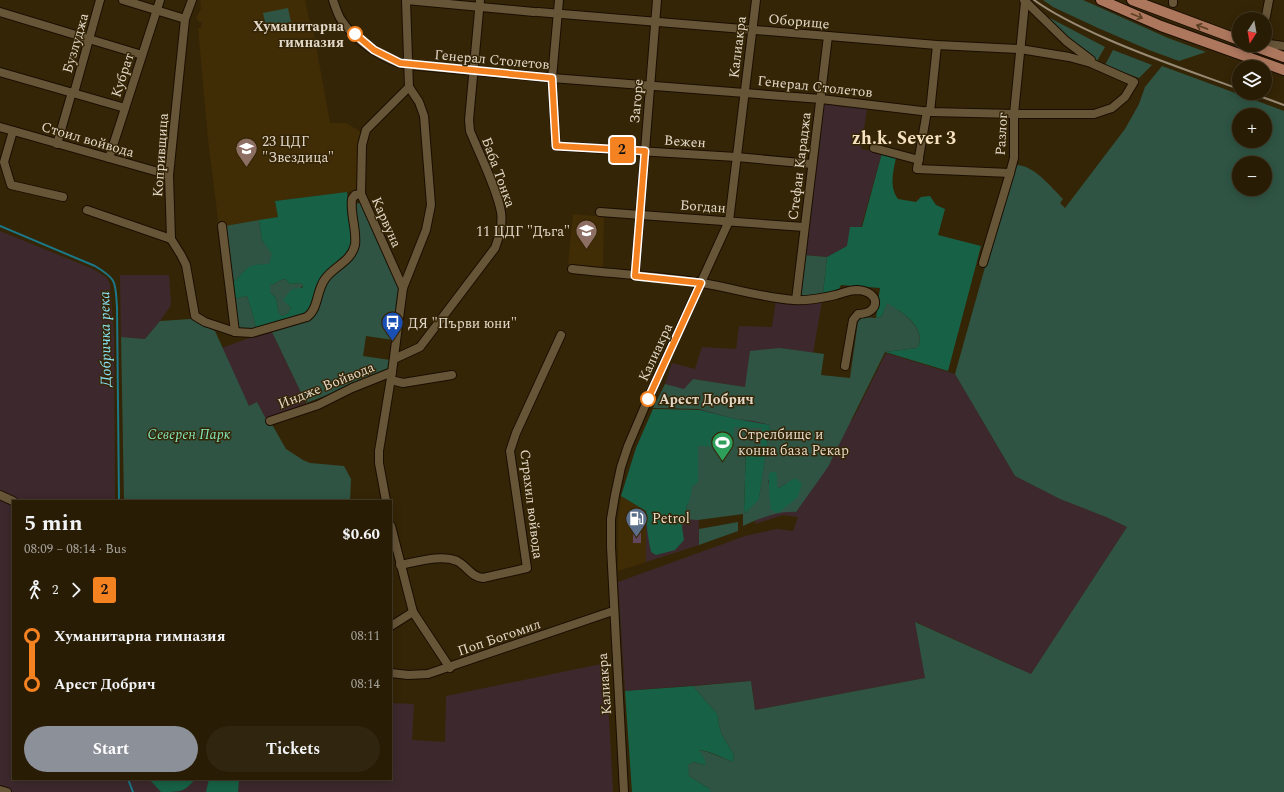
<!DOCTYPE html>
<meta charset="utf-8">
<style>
body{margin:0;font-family:Spectral,serif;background:#30250f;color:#f1f3f6;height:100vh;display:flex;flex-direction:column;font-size:15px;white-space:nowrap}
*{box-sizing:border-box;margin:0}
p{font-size:13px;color:#a5a19a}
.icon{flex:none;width:22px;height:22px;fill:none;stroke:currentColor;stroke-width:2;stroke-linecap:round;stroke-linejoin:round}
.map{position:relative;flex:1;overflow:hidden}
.details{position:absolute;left:12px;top:500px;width:380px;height:280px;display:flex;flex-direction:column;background:#281c05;border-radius:0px;box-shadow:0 2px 10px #0003,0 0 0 1px #443a27}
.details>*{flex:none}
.badge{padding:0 8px;border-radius:3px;font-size:14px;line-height:26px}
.needle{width:26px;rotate:191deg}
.fabs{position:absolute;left:1232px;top:12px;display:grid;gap:8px}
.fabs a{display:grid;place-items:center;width:40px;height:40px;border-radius:50%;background:#281c05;box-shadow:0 2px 10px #0003,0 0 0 1px #443a27;font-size:20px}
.map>.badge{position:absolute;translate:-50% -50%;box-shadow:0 0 0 2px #fff}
.legs{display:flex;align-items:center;gap:6px;height:44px;padding:0 12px;font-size:13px}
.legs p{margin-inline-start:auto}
.overview{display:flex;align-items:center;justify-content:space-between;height:68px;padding:0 12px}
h1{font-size:22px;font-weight:700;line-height:30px}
.primary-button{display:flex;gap:8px;margin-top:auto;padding:8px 12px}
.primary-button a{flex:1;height:46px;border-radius:24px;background:#8c9099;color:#fff;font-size:16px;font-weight:700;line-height:46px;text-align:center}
.primary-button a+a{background:#30250f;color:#f1f3f6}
ul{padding:0 12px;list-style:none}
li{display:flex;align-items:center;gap:14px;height:48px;font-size:15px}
li i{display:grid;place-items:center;width:6px;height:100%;margin:0 5px;background:currentColor}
li i::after{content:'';width:10px;height:10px;margin:-5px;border:3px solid;border-radius:50%;background:#281c05}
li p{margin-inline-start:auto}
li:first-child i{background:linear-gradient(#0000 50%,currentColor 0)}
li:last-child i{background:linear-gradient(currentColor 50%,#0000 0)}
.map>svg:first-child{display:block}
.built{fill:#402c05}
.industrial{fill:#3d292d}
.green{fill:#2f5443;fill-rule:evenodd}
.forest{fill:#176247;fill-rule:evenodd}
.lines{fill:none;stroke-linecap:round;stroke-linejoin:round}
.stream{stroke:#1a7889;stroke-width:2}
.building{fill:#62465b}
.minor-casing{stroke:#1a0e00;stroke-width:10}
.major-casing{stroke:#1a0e00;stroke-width:12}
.minor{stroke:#675538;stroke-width:8}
.major{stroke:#ad775e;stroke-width:10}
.rail{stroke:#988b75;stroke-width:2}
.oneway{stroke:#593e21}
.line-1-casing{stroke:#fff;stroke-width:9}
.line-1{stroke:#f58220;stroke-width:6}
.stop-1-dot{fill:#fff;stroke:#f58220;stroke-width:2}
.labels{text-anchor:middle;stroke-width:3;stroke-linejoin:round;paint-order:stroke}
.street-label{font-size:14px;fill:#e3d9c8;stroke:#352507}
.stop-label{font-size:14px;font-weight:bold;fill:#e3d9c8;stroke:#352507;text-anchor:end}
.poi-label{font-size:14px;fill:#e3d9c8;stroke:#352507;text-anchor:start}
.park-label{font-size:14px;font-style:italic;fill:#82e7bb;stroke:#352507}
.water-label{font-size:15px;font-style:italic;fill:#8ae6fa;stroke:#352507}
.district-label{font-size:18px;font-weight:bold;fill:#f6e2c0;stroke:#352507}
</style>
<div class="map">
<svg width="1284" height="792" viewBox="0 0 1284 792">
<rect width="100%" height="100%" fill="#352507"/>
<g class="built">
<path d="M200 0H305L309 19 313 29 330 123H346L361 132 358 144 357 191 275 201 278 217 219 227 208 139 198 28H201L202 22H199L196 18 201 9Z"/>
<path d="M573 214 604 217 603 269 568 265Z"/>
<path d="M621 496 646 511V562L618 571V519Z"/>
</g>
<g class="industrial">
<path d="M824 103 867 109 861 149 882 153 861 227 847 246 827 257 805 255 808 223 818 160Z"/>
<path d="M0 231 93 269 106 277 110 284 114 335 115 501H13V779H391V703L414 704 412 740 445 742 446 696 606 663 613 792H0Z"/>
<path d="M120 275H169L171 305 160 321 145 339 121 337Z"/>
<path d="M776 300 822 301 813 353 780 348 745 387 693 379 684 390 665 384 672 363 695 369 702 347 736 349 739 326 772 327Z"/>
<path d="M271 330 306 403 266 419 257 402 249 406 222 348Z"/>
<path d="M886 353 955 374 1015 476 1060 499 1106 517 1127 527 1031 674 916 622 925 678 755 710 751 681 625 691 618 582 745 536 777 529 793 531 798 517 783 515 755 524 770 425 698 446 699 545 646 562V511L621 496 636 448 653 409 769 411 852 421Z"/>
</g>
<g class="green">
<path d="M1043 0H1083L1168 38 1206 52 1179 61 1149 50 1098 28 1053 7Z"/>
<path d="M288 8 291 22 266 27 263 13Z"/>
<path d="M1050 18 1105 47 1097 61 1078 48 1049 21Z"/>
<path d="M1113 50 1152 65 1139 78 1105 65Z"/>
<path d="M1162 66 1284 111V792H710V789L689 776 687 765 693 762 706 765 698 750C710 751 721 758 733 762L734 755 722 735 719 726 718 715 693 686 751 681 755 710 925 678 915 622 1031 674 1127 527 1106 517 1060 499 1015 476 955 374 989 253 1016 165C1034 165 1051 187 1063 199L1060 203 1065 208 1125 129 1139 104 1145 87ZM1239 115H1265V141H1239ZM1239 163H1265V189H1239Z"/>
<path d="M360 203 399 289 393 340 366 336 363 356 390 360 388 372 306 403 271 330 311 317 315 314 322 288 329 278 354 204Z"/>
<path d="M259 220 262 240 273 254 269 264C260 264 252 265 244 271 239 275 238 280 232 282L225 226Z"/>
<path d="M804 255 827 257 823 293 801 297 799 295Z"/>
<path d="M285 279 290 284 301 283 303 285 288 305 291 308 288 313 283 316 279 314 276 298 270 292V285C276 284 278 280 285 279Z"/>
<path d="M247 296 253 315 256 329 239 331 234 299Z"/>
<path d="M887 302C900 311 929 329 917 348L885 352 828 467 796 512C780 510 758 519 743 526V514L698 520 684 519 692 487 698 481V424L763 425 762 450 746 449 744 510 746 513 759 498 770 425 753 421 736 419 699 409 653 408 665 384 684 389 693 379 745 387 750 351 780 348 824 354 821 375 850 378 858 321 863 317 876 318 882 316ZM777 478V486L779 488 786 483 770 505V490L768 480Z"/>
<path d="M191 319 215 331 249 406 257 402 266 419 270 421 286 449 303 460 310 463 344 466 351 479 350 501H124L121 337 145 339 160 321Z"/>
<path d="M738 522V531L699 545V529Z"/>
</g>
<g class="forest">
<path d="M882 153 892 156 896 158C893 172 889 187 898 199L916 202 921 197 930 196 936 205 945 209 938 235 981 246 948 371 885 352 917 348C929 329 901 311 887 303L882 316 876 318 880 288 841 285 839 289 823 293 827 257 847 246 850 227H862Z"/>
<path d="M347 192 353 238 352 249 338 262 322 275 316 287 312 305 306 314 256 329 253 315 247 296 234 299 232 282C238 280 239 275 244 271 251 264 260 264 269 264L272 254 262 240 259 220 278 217 275 201ZM285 279 290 284 301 283 303 285 302 288 292 289 283 300 291 308 288 313 283 316 279 314 276 298 270 292V285C276 284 278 280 285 279Z"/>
<path d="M653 409 700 410 736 419 770 425 759 499 746 513 744 510 746 448H761L762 428 734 427 733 447 698 446V482L692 487 690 499 687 506 682 527 684 540 675 550 656 555 651 552C648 538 646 525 646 511L621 496 636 448Z"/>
<path d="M771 472H776L777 478V486L779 488 795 478 802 483 798 497 778 513 771 510C770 506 768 478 769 474Z"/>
<path d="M693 686 718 715 719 726 722 735 734 755 733 762C722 758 711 751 699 750L704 758 706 765 693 762 688 765 689 776 710 789V792H632L625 691Z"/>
<path d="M149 779H195C185 792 180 792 161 792Z"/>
<path d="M209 779H239L238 792H206Z"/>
</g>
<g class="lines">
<g class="stream">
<path d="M0 226 95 266C118 280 115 282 117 307L119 501"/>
<path d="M128 779 133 792"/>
</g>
</g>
<rect class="building" x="633" y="532" width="8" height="11"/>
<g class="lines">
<defs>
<g id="minor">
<path d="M123 0 185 19"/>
<path d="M192 0 185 19 169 175 171 239 181 255 186 265 195 316 205 322 235 332"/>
<path d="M333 0C335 6 337 12 340 18 353 39 384 61 408 65L552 78 821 99 930 112 1014 114H1094L1112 108 1125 97 1134 82 1091 63 1069 57 1020 49 937 45 538 12"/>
<path d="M406 0 534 12"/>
<path d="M559 0 552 78 556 146 736 157 812 164"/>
<path d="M1024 0 1066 41 1091 60"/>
<path d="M1173 3V0"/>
<path d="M0 12 142 55"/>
<path d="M1265 21 1269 0"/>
<path d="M1259 48 1269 44 1284 46"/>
<path d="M0 72 125 108"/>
<path d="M74 93 100 0"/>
<path d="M927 111 917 169 1010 173"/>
<path d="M930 112 937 45"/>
<path d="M0 127 169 175"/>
<path d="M13 131 4 162 11 185 63 197"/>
<path d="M57 144 72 92"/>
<path d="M874 148 919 160"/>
<path d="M109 158 160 0"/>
<path d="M87 210 171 239"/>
<path d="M600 212 804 227"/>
<path d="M222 226 235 332 252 333 307 317C319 308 316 291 325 279 334 266 351 262 355 245 357 230 350 214 352 199L355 195 361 194"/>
<path d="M983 263 1010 173 1014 158V114L1025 2"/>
<path d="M572 269C615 274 659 276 702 283 733 288 763 298 794 300 808 301 823 298 836 295 843 293 849 290 857 290 881 291 881 314 858 314L853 320 845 366"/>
<path d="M635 276 657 0"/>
<path d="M403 288 361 194 362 145 366 130 409 87"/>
<path d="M796 300 828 36"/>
<path d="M394 359 420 347 495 248C499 237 503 225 501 212 497 189 480 155 470 131L469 120 480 0"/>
<path d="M391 380 403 383 452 375"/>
<path d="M270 421 318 405 352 388 392 372"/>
<path d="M0 495 13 501"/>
<path d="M386 501 379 463V451L392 372 403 288 426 230 431 205 424 116 419 102 409 87 406 0"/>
<path d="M391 526 413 612 450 668"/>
<path d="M400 565C417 562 441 554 457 561 467 566 471 577 483 578L527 568 510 451 516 433 561 335"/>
<path d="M391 626 413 612"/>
<path d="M391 673 408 675 428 674 613 611"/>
<path d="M0 790 7 792"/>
<path d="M624 792 611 547V519L615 495 621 467 628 446 651 392 729 221 756 0"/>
</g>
<g id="major">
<path d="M1101 0 1161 26 1284 70"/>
<path d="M1132 0 1239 40"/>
<path d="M1251 45 1284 57"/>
</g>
</defs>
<use href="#minor" class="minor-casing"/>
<use href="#major" class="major-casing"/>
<use href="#minor" class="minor"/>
<use href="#major" class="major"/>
<g class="rail">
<path d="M1034 0C1056 16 1082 28 1107 39 1150 58 1195 73 1239 89"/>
<path d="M1251 93 1284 105"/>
</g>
</g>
<defs><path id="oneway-shaft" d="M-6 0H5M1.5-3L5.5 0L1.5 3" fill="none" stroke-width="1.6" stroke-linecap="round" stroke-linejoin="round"/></defs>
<g class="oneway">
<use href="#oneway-shaft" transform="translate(1137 16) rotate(22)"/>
<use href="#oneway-shaft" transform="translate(1202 27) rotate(-160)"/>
</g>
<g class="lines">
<defs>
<path id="line-1" d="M355 34 374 50 400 63 552 78 556 146 645 151 635 276 701 283 648 399"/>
</defs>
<use href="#line-1" class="line-1-casing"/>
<use href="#line-1" class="line-1"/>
</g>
<defs>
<symbol id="school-pin" viewBox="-11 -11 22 30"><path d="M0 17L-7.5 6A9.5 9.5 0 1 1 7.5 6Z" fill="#8d6e63" stroke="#352507"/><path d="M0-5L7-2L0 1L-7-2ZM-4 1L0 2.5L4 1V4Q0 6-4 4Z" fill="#fff"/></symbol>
<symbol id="bus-pin" viewBox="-11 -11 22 30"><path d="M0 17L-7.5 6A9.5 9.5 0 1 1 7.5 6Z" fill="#1a4fb4" stroke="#352507"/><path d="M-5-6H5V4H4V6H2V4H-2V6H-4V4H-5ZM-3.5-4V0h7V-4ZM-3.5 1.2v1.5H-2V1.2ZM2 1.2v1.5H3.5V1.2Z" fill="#fff"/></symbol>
<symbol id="stadium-pin" viewBox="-11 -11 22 30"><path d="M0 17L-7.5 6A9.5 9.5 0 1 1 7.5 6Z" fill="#2e9e5b" stroke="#352507"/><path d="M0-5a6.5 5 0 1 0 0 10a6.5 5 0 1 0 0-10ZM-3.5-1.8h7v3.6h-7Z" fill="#fff"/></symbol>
<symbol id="fuel-pin" viewBox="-11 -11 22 30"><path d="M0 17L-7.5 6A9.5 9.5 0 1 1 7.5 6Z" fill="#5c6f8a" stroke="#352507"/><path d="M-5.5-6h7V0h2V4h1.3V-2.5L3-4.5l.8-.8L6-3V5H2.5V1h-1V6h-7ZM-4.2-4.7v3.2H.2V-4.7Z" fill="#fff"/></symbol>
</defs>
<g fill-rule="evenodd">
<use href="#school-pin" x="234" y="136" width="25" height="34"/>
<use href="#school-pin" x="574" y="218" width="25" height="34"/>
<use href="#bus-pin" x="380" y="310" width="25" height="34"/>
<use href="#stadium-pin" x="710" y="430" width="25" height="34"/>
<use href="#fuel-pin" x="624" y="506" width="25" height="34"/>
</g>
<g class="stop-1-dot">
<circle cx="355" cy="34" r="7"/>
<circle cx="648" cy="399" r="7"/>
</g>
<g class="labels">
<g class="street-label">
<text transform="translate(799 21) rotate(5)" y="5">Оборище</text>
<text transform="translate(75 43) rotate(-74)" y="5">Бузлуджа</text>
<text transform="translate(737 47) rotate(-83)" y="5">Калиакра</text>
<text transform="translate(492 59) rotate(5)" y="5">Генерал Столетов</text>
<text transform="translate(122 75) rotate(-72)" y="5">Кубрат</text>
<text transform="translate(815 86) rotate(6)" y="5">Генерал Столетов</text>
<text transform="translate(636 101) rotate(-85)" y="5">Загоре</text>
<text transform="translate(1001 134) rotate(-87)" y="5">Разлог</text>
<text transform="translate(88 139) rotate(16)" y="5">Стоил войвода</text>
<text transform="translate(685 141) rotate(4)" y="5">Вежен</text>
<text transform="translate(160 155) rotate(-86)" y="5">Копривщица</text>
<text transform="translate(799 166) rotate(-83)" y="5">Стефан Караджа</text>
<text transform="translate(499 172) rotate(70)" y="5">Баба Тонка</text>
<text transform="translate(703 206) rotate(4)" y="5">Богдан</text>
<text transform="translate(387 222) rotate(66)" y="5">Карвуна</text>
<text transform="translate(655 352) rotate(-65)" y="5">Калиакра</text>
<text transform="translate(326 385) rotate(-22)" y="5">Индже Войвода</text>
<text transform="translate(532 504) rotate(83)" y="5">Страхил войвода</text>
<text transform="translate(499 637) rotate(-19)" y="5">Поп Богомил</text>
<text transform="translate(604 684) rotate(-94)" y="5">Калиакра</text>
</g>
<g class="stop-label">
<text x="344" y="31">Хуманитарна<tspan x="344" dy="16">гимназия</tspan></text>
<text x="659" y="404" text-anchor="start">Арест Добрич</text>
</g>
<g class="poi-label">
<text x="262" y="146">23 ЦДГ<tspan x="262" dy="16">"Звездица"</tspan></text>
<text x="570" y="236" text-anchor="end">11 ЦДГ "Дъга"</text>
<text x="408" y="328">ДЯ "Първи юни"</text>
<text x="738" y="439">Стрелбище и<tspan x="738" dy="16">конна база Рекар</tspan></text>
<text x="652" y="523">Petrol</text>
</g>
<g class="park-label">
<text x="189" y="439">Северен Парк</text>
</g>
<g class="water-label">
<text transform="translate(105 339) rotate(-91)" y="5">Добричка река</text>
</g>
<g class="district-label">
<text x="904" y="144">zh.k. Sever 3</text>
</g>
</g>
</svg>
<div class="fabs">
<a><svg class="needle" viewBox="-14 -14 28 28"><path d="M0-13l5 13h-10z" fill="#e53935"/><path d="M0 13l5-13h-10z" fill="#a5a19a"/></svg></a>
<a><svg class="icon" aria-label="layers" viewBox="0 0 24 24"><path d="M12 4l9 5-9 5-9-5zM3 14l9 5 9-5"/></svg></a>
<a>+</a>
<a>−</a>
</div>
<b class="badge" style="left:622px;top:150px;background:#f58220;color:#111">2</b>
<section class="details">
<div class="overview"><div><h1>5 min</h1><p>08:09 – 08:14 · Bus</p></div><b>$0.60</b></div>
<div class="legs"><svg class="icon" aria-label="walk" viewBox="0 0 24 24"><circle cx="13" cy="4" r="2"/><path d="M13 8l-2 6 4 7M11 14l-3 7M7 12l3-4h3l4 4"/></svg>2<svg class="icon" aria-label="forward" viewBox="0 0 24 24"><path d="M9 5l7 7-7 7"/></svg><b class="badge" style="background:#f58220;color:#111">2</b></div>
<ul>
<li><i style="color:#f58220"></i><b>Хуманитарна гимназия</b><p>08:11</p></li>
<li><i style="color:#f58220"></i><b>Арест Добрич</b><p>08:14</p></li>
</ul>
<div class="primary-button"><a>Start</a><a>Tickets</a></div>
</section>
</div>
